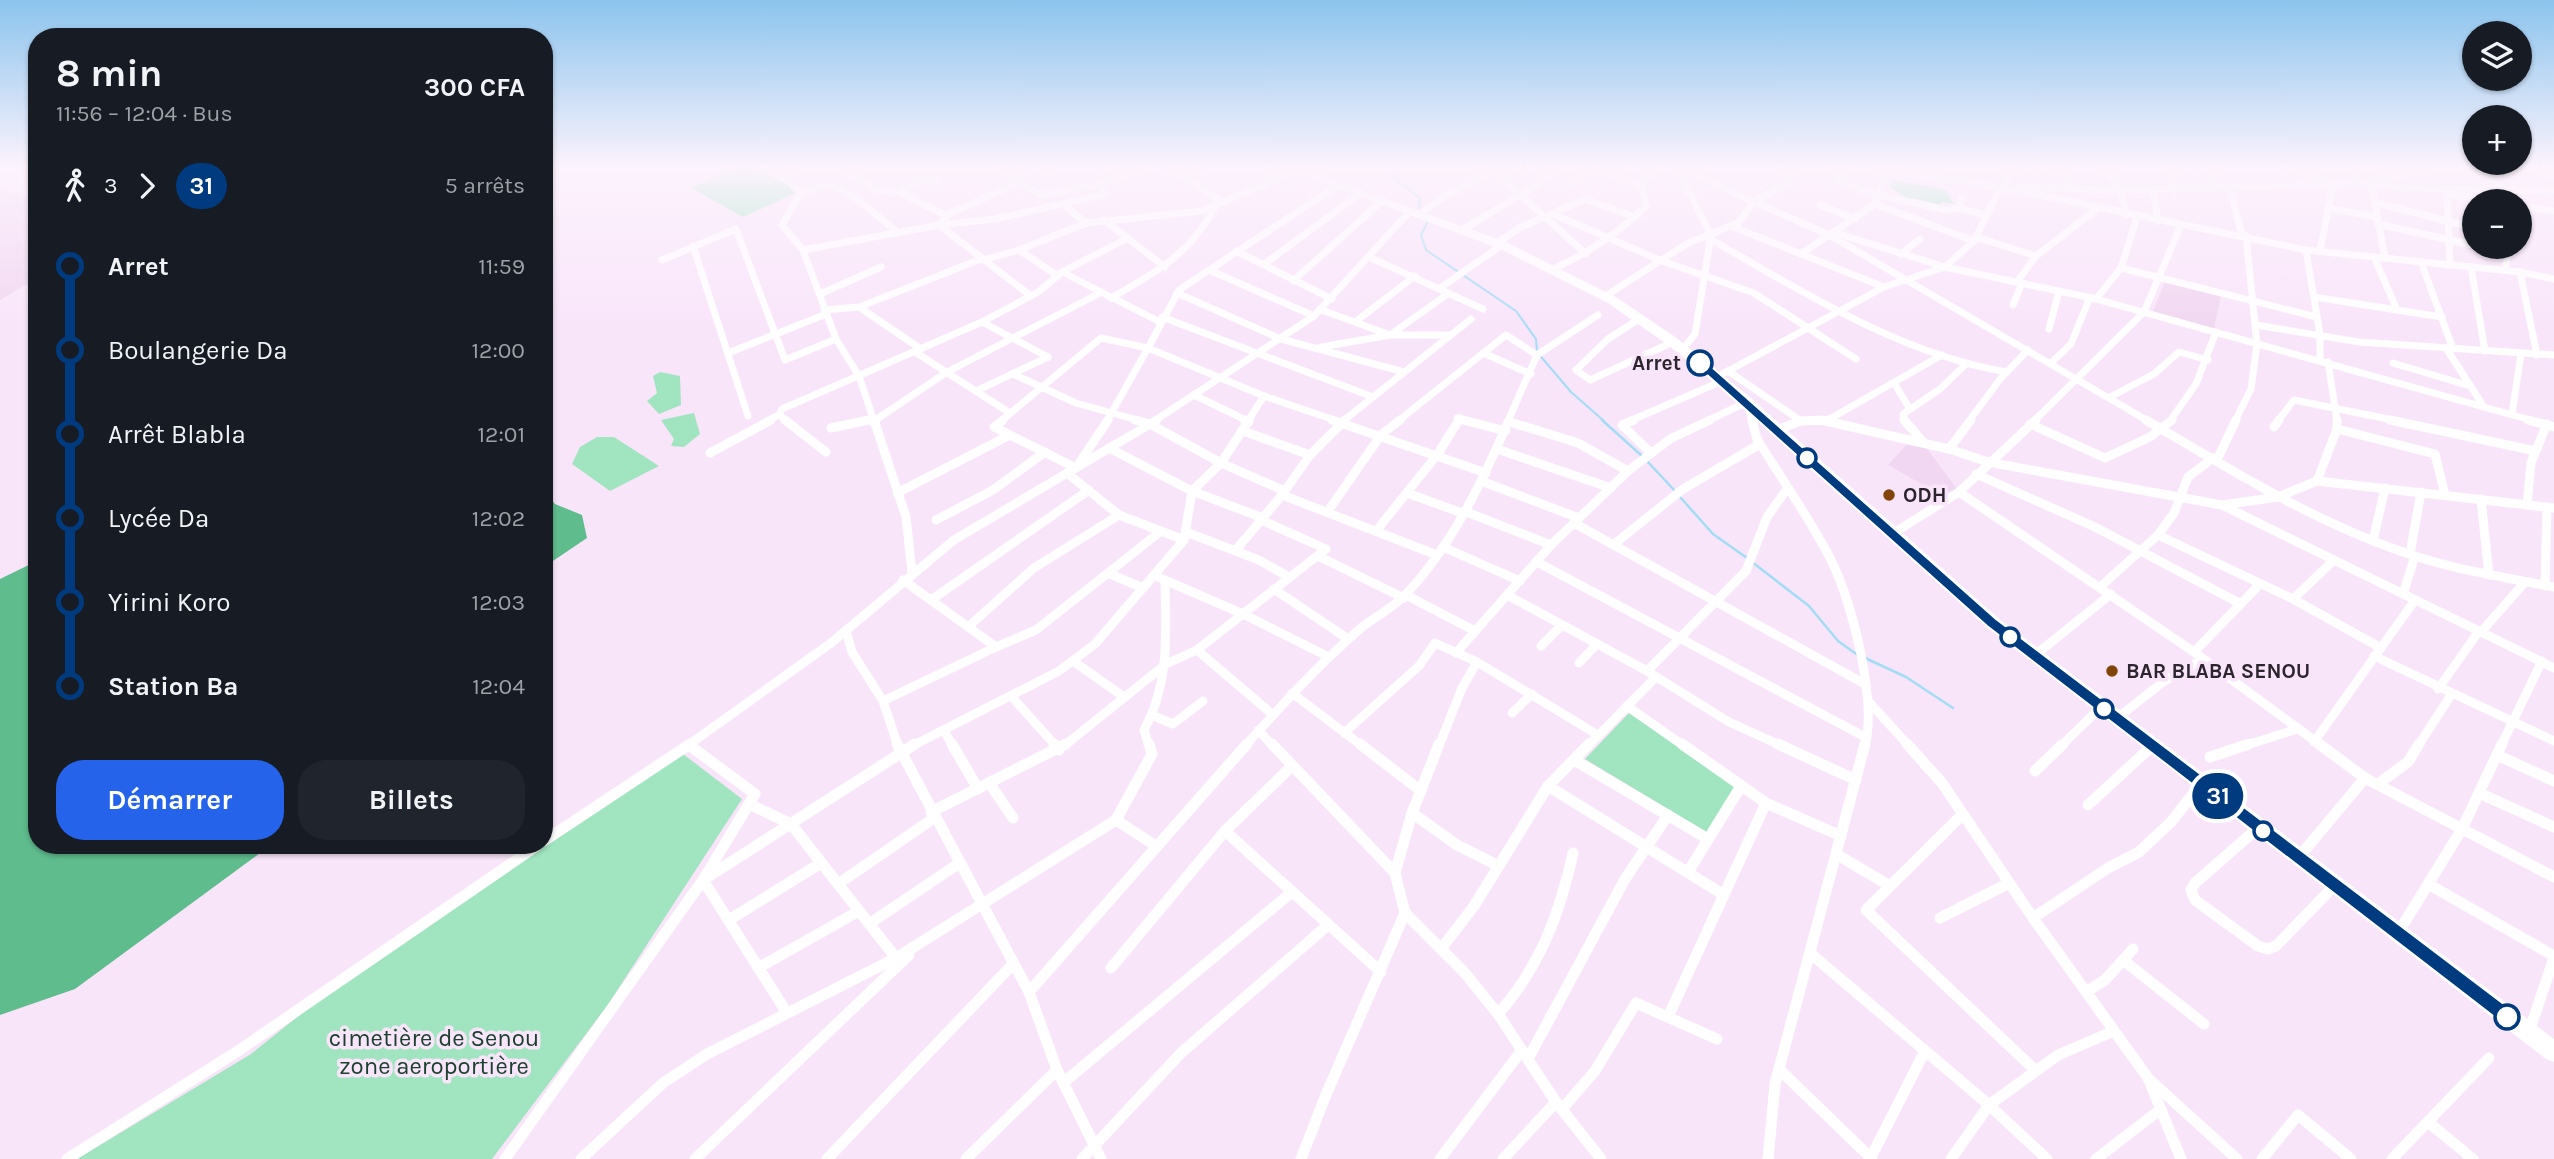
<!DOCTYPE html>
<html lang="fr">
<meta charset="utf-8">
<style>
body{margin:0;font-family:Karla,sans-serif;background:#20242c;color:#f1f3f6;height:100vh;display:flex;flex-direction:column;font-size:26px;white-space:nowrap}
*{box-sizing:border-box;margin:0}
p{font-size:23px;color:#9ea1a6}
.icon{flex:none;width:38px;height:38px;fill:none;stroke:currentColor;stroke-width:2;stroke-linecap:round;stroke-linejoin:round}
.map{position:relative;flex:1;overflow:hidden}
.sheet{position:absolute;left:28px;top:28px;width:525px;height:826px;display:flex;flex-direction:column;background:#171b24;border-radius:28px;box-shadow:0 2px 5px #0004}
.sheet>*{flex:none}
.badge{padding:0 14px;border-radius:23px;font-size:24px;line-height:46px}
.controls{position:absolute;left:2462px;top:21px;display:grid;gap:14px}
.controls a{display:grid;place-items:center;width:70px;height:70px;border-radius:50%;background:#171b24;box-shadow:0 2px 5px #0004;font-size:35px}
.map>.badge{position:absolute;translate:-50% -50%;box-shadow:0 0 0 4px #fff}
.legs{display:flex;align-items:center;gap:10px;height:77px;padding:0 28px;font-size:23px}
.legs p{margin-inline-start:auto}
.head{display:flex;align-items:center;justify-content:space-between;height:119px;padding:0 28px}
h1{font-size:38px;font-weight:700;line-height:52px}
.action{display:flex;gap:14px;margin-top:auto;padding:14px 28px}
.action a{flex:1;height:80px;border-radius:28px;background:#2563eb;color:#fff;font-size:28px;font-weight:700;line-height:80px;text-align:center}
.action a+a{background:#20242c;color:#f1f3f6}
ul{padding:0 28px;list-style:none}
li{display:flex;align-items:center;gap:24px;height:84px;font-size:26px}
li i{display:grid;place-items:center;width:10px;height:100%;margin:0 9px;background:currentColor}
li i::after{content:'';width:18px;height:18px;margin:-9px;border:5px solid;border-radius:50%;background:#171b24}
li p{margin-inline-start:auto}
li:first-child i{background:linear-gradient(#0000 50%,currentColor 0)}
li:last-child i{background:linear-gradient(currentColor 50%,#0000 0)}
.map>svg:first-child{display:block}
.built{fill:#f1d7f1}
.green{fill:#a0e5bf}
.forest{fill:#5fbc8d}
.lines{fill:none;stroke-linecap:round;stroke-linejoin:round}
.stream-far1{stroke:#a2ddf5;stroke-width:2}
.stream{stroke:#a2ddf5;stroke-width:2.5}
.minor-far2{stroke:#fff;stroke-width:7}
.minor-far1{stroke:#fff;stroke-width:9}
.minor{stroke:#fff;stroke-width:11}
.trunk{fill:#fff;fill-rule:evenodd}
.line-1{fill:#003b80;stroke:#fff;stroke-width:2}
.stop-1-dot{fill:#fff;stroke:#003b80;stroke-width:3.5}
.poi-dot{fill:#834409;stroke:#f9e5fa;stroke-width:2.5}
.labels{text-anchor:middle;stroke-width:7;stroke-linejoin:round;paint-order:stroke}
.stop-label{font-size:21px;font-weight:bold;fill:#2c252d;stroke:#f9e5fa;text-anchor:end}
.poi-label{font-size:21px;font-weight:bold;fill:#2c252d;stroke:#f9e5fa;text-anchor:start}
.near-park-label{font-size:24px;fill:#19412d;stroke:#f9e5fa}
</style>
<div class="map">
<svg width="2554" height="1159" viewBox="0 0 2554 1159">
<rect width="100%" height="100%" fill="#f9e5fa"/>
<g class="built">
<path d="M0 190 37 196V278L0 300Z"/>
<path d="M2165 281 2221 295 2214 329 2153 311Z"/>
<path d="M1909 442 1925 446 1957 489 1941 495 1888 465Z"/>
</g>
<g class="green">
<path d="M742 166H751L800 191 743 217 691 188Z"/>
<path d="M1893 180 1945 190 1954 204 1942 202 1939 205 1914 198 1909 200 1889 186Z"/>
<path d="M660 372 680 376 681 405 659 414 647 401 657 393 653 376Z"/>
<path d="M694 413 700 434 684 447 671 446 674 439 661 420Z"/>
<path d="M597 437H614L659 466 610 491 572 464 580 447Z"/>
<path d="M1629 713 1738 786 1708 833 1585 759Z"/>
<path d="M683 754 742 799 607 1006 492 1159H77L251 1054 321 998 470 893Z"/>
</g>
<g class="forest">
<path d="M544 490 555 504 582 515 587 538 544 567Z"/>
<path d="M37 561V845H271L75 989 0 1015V579Z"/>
</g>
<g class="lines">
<g class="stream-far1">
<path d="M1390 166 1397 181 1420 198 1419 208"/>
<path d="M1889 169 1902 166"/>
<path d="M1428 221 1421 235 1426 250 1516 311 1536 339 1537 352 1571 392 1604 421"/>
</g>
<g class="stream">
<path d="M1602 420 1642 456"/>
<path d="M1647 461 1676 492"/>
<path d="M1680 497 1713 534 1747 558"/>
<path d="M1752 562 1809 606 1838 641 1859 656"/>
<path d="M1865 658 1906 677 1953 708"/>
</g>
<g class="minor-far2">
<path d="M761 166 787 180 801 193 782 225 803 250 836 339 859 376 874 421"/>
<path d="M847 166 845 171 875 189 899 192"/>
<path d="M1031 166 1051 173"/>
<path d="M1168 166 1224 203"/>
<path d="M1589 166 1641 186"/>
<path d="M1676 166 1711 235 1695 334 1683 349"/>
<path d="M1843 166 1837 180 1840 182 1878 195 1947 210 1958 208"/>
<path d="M1848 166 2001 187 2306 250 2520 272 2554 279"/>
<path d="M2036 166 2064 175 2074 187"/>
<path d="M2104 166 2121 190 2126 215"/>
<path d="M2197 166 2219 173"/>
<path d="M2287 166 2333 184 2320 251"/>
<path d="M2356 166V183"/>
<path d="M2475 166 2503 191"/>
<path d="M1677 167 1831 236 2148 421"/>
<path d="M1494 171 1586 254"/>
<path d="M2173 171V189"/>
<path d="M1307 174 1330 166"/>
<path d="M1126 175 1153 166"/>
<path d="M1182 175 1202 167"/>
<path d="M781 177 805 166"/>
<path d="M2548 177 2554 175"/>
<path d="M938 180 917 182 899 192 947 216"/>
<path d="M2376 180 2393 166"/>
<path d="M2376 181 2442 166"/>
<path d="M1018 183 949 214 939 225 1031 296"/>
<path d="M2371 183 2385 258"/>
<path d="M1099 184 1126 175 1104 166"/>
<path d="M1569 184 1596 169"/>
<path d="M2017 187 2121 190 2371 183 2405 188 2554 191"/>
<path d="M2205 188 2226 166"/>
<path d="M2230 188 2242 235"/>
<path d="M2153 189 2158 221"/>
<path d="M2447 189 2450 265"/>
<path d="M801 193C809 191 821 185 829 185 847 186 882 221 899 233"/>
<path d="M2449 194 2491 201"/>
<path d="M1962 198 1958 208 1987 215"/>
<path d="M2374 202 2474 228"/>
<path d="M1875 204 1974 241"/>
<path d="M1064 205 1086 223"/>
<path d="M1820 205 1855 219"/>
<path d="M2520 206 2554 211"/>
<path d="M2328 208 2377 217"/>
<path d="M1420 214 1444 196 1506 166"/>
<path d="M1553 214 1662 261 1754 293 1856 359"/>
<path d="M1104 220 1165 267"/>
<path d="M2378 224 2508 253"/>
<path d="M1731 226 1884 287"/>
<path d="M1462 230 1538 184 1561 166"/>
<path d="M1836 233 1945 267 2096 299 2534 421"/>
<path d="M1976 237 2036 256"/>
<path d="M1710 239C1803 292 1900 354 2007 372"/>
<path d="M1497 243 1519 228 1585 199 1635 217"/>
<path d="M693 246 748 416"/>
<path d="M803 250 939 225 995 219 1106 194 1099 184 1042 195 1007 175 1000 166"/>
<path d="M1019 250 1058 276"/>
<path d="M2306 250 2320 335V360"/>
<path d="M1236 251 1332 299"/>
<path d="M1801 254 1875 204 1886 171"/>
<path d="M1901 254 1920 239"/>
<path d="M1369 257 1483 309"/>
<path d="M2374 257 2397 310"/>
<path d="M662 260 736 229 785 360 836 339"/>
<path d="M983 260 1019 250 1086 223 1202 211 1297 170"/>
<path d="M2421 262 2453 349"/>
<path d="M1263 265 1361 193"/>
<path d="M2471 267 2485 351"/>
<path d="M2121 268 2317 317"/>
<path d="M1553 269C1588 253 1619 233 1646 206L1641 186 1657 166"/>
<path d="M1209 270 1314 316"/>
<path d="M2505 270 2509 247"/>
<path d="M1062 272 1160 322"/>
<path d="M2520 272 2537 355"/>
<path d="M1293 281 1382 201"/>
<path d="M2017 282 2036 256 2098 208"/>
<path d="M1440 288 1502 245"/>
<path d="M1177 293 1281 339 1404 372"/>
<path d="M820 294 881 267"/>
<path d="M1604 297 1688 243 1738 223 1756 200 1790 182V166"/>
<path d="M2314 297 2442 317"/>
<path d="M1111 298C1154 274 1193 252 1215 206"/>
<path d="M2096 299 2121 268 2137 217"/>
<path d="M2013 305 2022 283"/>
<path d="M859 307 921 349"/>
<path d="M824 310 859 307 981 259"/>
<path d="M1322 310 1390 335 1449 293"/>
<path d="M1162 317 1373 397"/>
<path d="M1639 319 1608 339 1576 370 1590 380 1673 342"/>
<path d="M982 322 1048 357"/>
<path d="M1355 322 1415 276"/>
<path d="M2256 325 2359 342 2554 355"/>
<path d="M2049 329 2059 291"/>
<path d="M1321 347 1390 335H1450"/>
<path d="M1148 348 1264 396 1337 421"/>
<path d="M1148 348 1179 290 1338 185"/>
<path d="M2446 348 2482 404"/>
<path d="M915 352 1010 413"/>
<path d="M728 353 826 314"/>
<path d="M1483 353 1531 374"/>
<path d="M2328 362 2337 421"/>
<path d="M2051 363 2071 344 2090 297"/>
<path d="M2393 363 2470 386"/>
<path d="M1728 371 1801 421"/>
<path d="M1013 374 1076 403 1141 421"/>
<path d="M1717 377 1884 287 1945 267 1974 241 2001 187 2017 166"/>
<path d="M1894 383 1910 409"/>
<path d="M976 391 1048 357"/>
<path d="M1194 395 1248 421"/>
<path d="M2110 397 2154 374 2179 352 2208 360"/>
<path d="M2512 414 2521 354"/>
<path d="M779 415 787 421"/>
<path d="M1457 418 1470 421"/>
<path d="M767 421 779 415 782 409 982 322 1038 292 1062 272 1126 239"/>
<path d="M861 421 872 419"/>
<path d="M874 421 947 372 1100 293"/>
<path d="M1001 421 1101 338 1148 348"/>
<path d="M1107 421 1148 348"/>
<path d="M1154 421 1314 316 1410 211"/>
<path d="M1248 421 1264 396"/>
<path d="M1343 421 1471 319"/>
<path d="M1398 421 1506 335 1537 355"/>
<path d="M1458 421 1460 418"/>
<path d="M1508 421 1537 355 1598 315"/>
<path d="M1630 421 1722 381"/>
<path d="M1707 421 1747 402 1752 421"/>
<path d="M1800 421H1827"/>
<path d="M1826 421 1942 355"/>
<path d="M1905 421 1903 414 1940 389 1965 365"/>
<path d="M1969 421 2001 378 2028 350"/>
<path d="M2034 421 2144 312 2181 225"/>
<path d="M2170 421 2196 384 2216 332"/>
<path d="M2235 421 2251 389 2257 344 2246 236"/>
<path d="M2278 421 2294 400 2398 421"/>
</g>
<g class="minor-far1">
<path d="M785 420 826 452"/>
<path d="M874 420 906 517 912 572"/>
<path d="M1003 420 994 427 1076 468 1108 420"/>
<path d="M1135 420 1150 424 1221 463 1285 491"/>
<path d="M1244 420 1249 422"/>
<path d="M1332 420 1486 473"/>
<path d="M1345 420 1310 455 1282 495 1437 555"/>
<path d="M1463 420 1506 431"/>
<path d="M1634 420 1622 425 1651 453"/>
<path d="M1752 420 1757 439C1781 478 1809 517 1830 558 1852 601 1877 700 1865 746"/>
<path d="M1904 420 1924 443"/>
<path d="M2146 420C2233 471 2320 526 2418 557 2462 571 2509 578 2554 587"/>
<path d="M2390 420 2536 451"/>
<path d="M2528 420 2554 427"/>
<path d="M1826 421 1828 420"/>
<path d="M873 422 876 420"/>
<path d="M1510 422 1578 443 1628 471"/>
<path d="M2030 424 2105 458 2150 437 2172 420"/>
<path d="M2274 427 2279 420"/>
<path d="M831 428 869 420"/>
<path d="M2337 429 2435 454 2445 495"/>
<path d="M1777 430 1801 421 1821 420 1949 449 1988 462 2222 505 2278 497 2317 481 2554 508"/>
<path d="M1243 431 1310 455"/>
<path d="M1109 448 1192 491 1263 518"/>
<path d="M1497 449 1611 488"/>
<path d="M1949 449 1971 420"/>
<path d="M710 453 771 420"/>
<path d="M2217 460 2236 420"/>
<path d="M1067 473 1119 515 1184 540"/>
<path d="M1976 474 2095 527 2241 604"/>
<path d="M1481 481 1579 518"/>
<path d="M2317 481 2337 429V420"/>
<path d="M1959 492 2194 652 2322 746"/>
<path d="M897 493 1010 435"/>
<path d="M1407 493 1462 513"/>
<path d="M2481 499 2489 575"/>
<path d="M2527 505 2531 463 2547 424"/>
<path d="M2224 506 2554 668"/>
<path d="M1328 511 1381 435 1400 420"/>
<path d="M1464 511 1551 545 1628 471 1670 439 1710 420"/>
<path d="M936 520 993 490 1045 452"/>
<path d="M1574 523 1863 683"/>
<path d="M1376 531 1437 455 1459 420"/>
<path d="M1186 532 1259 560 1289 577"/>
<path d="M1892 534 1959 492 2036 420"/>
<path d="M2158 535 2293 599 2381 648"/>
<path d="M2373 541 2385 488"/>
<path d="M1613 545 1683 489 1760 444"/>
<path d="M1443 547 1520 581"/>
<path d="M1235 551 1282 495"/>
<path d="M2410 554 2421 492"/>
<path d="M1318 556 1404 598"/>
<path d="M1537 562 1867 738"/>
<path d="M1108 573 1143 588"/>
<path d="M1160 578 1243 614 1329 657"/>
<path d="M2545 586 2547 507"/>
<path d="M2100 587 2158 535 2174 513 2188 477 2213 458"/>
<path d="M1274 589 1348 639"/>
<path d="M2403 594 2415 556"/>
<path d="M1406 595 1475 631"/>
<path d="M1507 595 1647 671 1729 722 1782 746"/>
<path d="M2293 599 2334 560"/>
<path d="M931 600 1089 490"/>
<path d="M968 627 1034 568 1119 515"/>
<path d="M846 630 852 652 883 701 898 746"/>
<path d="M2481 632 2525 582"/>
<path d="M1541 646 1562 625"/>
<path d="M996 647 1036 630 1161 531"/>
<path d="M1197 650 1272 714"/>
<path d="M2194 652 2260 584"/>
<path d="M1456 653 1551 545"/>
<path d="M2034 656 2111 594"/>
<path d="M2374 656 2554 741"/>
<path d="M1073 661 1124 697"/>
<path d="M1579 663 1597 644"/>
<path d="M1647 671 1746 571 1767 517 1787 489"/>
<path d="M2438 689 2479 631"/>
<path d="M1292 693 1362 746"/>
<path d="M1012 697 1056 746"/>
<path d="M883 701 996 647 903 580"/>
<path d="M1869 702 1909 746"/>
<path d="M1627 706 1684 746"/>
<path d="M1512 713 1532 694"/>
<path d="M1154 716 1173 724 1203 701"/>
<path d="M2116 719 2163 682 2203 659"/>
<path d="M1258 730 1273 746"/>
<path d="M944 731 953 746"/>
<path d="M1344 733 1419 666 1435 643 1477 662 1598 735"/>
<path d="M2314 742 2415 600"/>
<path d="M687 746 831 643 954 540 1157 420"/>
<path d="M912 746 1059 671 1095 644 1184 540 1192 491 1221 463 1249 420"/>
<path d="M1064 746 1166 664 1197 650 1326 549 1261 520"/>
<path d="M1149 746 1144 730C1170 683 1166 632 1165 580"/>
<path d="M1245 746C1282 705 1319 664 1361 628 1375 616 1395 607 1407 593 1453 544 1483 480 1509 420"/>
<path d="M1439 746 1462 688 1477 662"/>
<path d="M1588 746 1656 677"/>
<path d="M2061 746 2101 707"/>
<path d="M2244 746 2297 729"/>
<path d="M2418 746 2451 695"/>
<path d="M2501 746 2542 661"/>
</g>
<g class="minor">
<path d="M897 744 1029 992 1057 1070 1101 1159"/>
<path d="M952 744 978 789"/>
<path d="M1054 744 1059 750"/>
<path d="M1272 744 1395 873"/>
<path d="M1360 744 1421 791"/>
<path d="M1439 744 1412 813 1395 873 1405 913 1464 972 1498 1014 1556 1102 1601 1159"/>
<path d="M1682 744 1766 803 1841 836"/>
<path d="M1778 744 1856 780"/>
<path d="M1907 744 1942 783 2033 918 2148 1078 2181 1159"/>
<path d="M2319 744 2365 778 2554 877"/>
<path d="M2497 755 2554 781"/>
<path d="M2210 757 2249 744"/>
<path d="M1574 760 1708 839"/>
<path d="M2035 771 2063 744"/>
<path d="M990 784 1013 818"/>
<path d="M2378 784 2408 762 2419 744"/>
<path d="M1548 786 1724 895"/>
<path d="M2479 793 2554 827"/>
<path d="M749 804 791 824 896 958 1116 820 1152 754 1149 744"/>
<path d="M2088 805 2152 746"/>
<path d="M931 812 1066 744"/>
<path d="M1412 813 1457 845 1499 866"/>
<path d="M1963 814 1866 910 2036 1071"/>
<path d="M1116 820 1156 846"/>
<path d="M2259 827 2195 883 2191 890 2195 900 2258 946 2268 949 2276 946 2335 885"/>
<path d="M1225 831 1381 972"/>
<path d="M544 841 690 744"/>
<path d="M1836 854 1890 886"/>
<path d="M2299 857 2365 778"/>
<path d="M1688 872 1741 786"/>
<path d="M838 884 934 818"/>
<path d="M2428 884 2554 956"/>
<path d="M1940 918 2009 883"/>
<path d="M2033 918 2108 868 2139 852 2171 822 2201 784"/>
<path d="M729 920 821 863"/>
<path d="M869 924 958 864"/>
<path d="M2398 933 2462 829 2502 744"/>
<path d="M1441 949 1474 906 1548 786 1589 744"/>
<path d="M1810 953 1989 1105 2047 1159"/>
<path d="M2123 960 2204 1024"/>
<path d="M758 968 859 911"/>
<path d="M1111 968 1225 831 1292 766"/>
<path d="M1029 992 1247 744"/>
<path d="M2086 992 2105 980 2133 949"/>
<path d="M787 1013 703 880 915 744"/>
<path d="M1498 1014C1540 967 1560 913 1573 853"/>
<path d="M1668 1017 1766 803"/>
<path d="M2529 1032 2554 958"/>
<path d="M1528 1059 1625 879 1668 815"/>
<path d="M1779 1069 1872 1159"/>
<path d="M2150 1080 2237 1159"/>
<path d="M1063 1083 1292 892"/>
<path d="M1562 1109 1595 1071 1636 1003 1717 1039"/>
<path d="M2428 1122 2473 1159"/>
<path d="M67 1159 238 1051 538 845"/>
<path d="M505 1159 703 880 755 794 689 745"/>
<path d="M581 1159 663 1083 707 1054 896 958"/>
<path d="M695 1159 909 955"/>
<path d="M827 1159 1013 964"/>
<path d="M966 1159 1057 1070"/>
<path d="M1082 1159 1181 1053 1328 925"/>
<path d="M1301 1159 1325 1097 1405 913"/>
<path d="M1440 1159 1522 1050"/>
<path d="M1503 1159 1556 1102"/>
<path d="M1768 1159 1775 1084 1865 744"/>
<path d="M1870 1159 1925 1051"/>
<path d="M1951 1159 1989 1105 2058 1055 2114 1031"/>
<path d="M2096 1159 2161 1109"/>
<path d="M2262 1159 2298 1115 2351 1159"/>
<path d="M2392 1159 2489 1058"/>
</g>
<path class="trunk" d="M1279 166H1294L1506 242 1616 297 1678 339 1752 399 1998 618 2554 1039V1062L2546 1059 1986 626 1742 405 1668 345 1608 303 1498 248Z"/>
</g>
<linearGradient id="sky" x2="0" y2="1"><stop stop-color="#8cc4ed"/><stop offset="0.51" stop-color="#fcf3fd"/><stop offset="1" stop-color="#fcf3fd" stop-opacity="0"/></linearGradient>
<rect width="2554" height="328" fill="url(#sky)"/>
<path class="line-1" d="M1696 360H1704L1996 619 2513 1011 2516 1017 2513 1022H2501L1987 626 1696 365Z"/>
<g class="stop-1-dot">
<circle cx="1700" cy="363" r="12"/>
<circle cx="1807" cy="458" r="9"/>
<circle cx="2010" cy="637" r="9"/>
<circle cx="2104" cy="709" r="9"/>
<circle cx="2263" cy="831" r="9"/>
<circle cx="2507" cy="1017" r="12"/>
</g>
<g class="poi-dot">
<circle cx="1889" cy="495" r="7"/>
<circle cx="2112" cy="671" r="7"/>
</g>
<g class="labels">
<g class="stop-label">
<text x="1681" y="370">Arret</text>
</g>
<g class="poi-label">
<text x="1903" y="502">ODH</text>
<text x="2126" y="678">BAR BLABA SENOU</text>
</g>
<g class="near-park-label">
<text x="434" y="1046">cimetière de Senou<tspan x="434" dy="28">zone aeroportière</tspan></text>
</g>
</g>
</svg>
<div class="controls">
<a><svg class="icon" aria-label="layers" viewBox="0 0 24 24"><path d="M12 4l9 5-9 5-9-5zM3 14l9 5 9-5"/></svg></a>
<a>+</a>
<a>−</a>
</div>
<b class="badge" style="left:2218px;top:796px;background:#003b80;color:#fff">31</b>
<section class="sheet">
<div class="head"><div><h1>8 min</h1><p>11:56 – 12:04 · Bus</p></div><b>300 CFA</b></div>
<div class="legs"><svg class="icon" aria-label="walk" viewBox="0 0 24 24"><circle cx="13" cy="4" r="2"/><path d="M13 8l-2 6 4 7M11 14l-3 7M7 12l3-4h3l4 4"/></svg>3<svg class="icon" aria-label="forward" viewBox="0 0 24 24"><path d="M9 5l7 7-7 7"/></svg><b class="badge" style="background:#003b80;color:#fff">31</b><p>5 arrêts</p></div>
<ul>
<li><i style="color:#003b80"></i><b>Arret</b><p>11:59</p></li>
<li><i style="color:#003b80"></i><span>Boulangerie Da</span><p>12:00</p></li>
<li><i style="color:#003b80"></i><span>Arrêt Blabla</span><p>12:01</p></li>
<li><i style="color:#003b80"></i><span>Lycée Da</span><p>12:02</p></li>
<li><i style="color:#003b80"></i><span>Yirini Koro</span><p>12:03</p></li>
<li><i style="color:#003b80"></i><b>Station Ba</b><p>12:04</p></li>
</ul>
<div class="action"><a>Démarrer</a><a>Billets</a></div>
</section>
</div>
